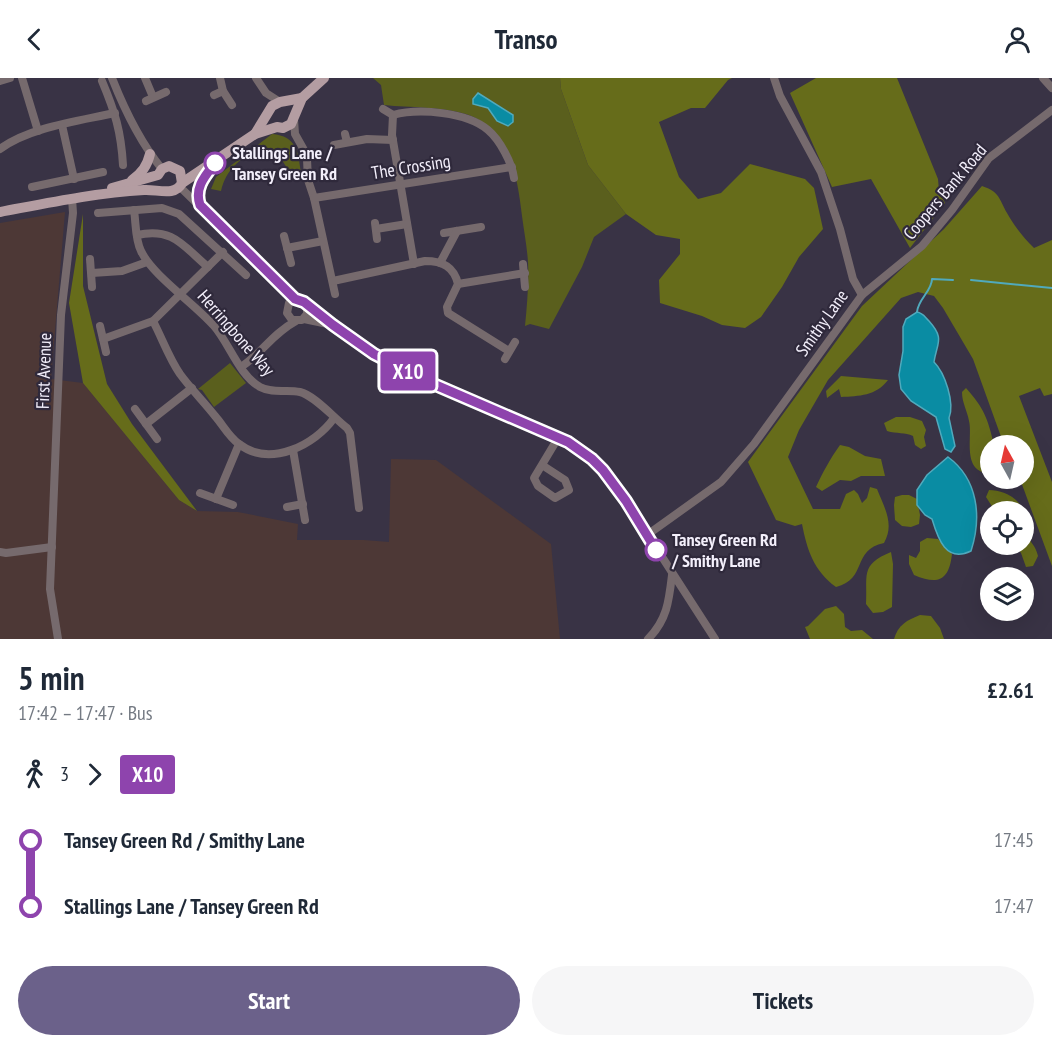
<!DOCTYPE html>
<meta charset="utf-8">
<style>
body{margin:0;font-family:"PT Sans Narrow",sans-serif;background:#f6f6f7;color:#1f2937;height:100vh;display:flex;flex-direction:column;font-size:22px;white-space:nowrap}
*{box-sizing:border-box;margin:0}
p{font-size:20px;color:#747a83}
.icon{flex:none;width:33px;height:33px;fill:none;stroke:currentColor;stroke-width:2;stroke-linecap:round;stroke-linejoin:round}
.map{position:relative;height:561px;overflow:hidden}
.sheet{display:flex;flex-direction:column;background:#fff;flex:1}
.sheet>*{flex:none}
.badge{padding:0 12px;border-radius:4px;font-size:21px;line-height:39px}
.needle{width:39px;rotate:352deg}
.controls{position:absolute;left:980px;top:357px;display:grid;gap:12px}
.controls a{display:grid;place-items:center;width:54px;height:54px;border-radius:50%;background:#fff;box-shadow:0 6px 24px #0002;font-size:30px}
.map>.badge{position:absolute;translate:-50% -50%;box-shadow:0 0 0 3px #fff}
.legs{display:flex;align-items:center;gap:9px;height:66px;padding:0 18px;font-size:20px}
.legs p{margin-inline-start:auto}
.headline{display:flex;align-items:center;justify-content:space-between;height:102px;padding:0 18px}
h1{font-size:33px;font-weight:600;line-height:45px}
.cta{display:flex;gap:12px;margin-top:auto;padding:12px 18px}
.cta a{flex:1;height:69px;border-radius:36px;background:#6b618a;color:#fff;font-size:24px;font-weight:600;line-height:69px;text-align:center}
.cta a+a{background:#f6f6f7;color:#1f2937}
ul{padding:0 18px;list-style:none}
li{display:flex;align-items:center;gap:21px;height:66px;font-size:22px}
li i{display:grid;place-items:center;width:9px;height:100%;margin:0 8px;background:currentColor}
li i::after{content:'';width:15px;height:15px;margin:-8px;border:4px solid;border-radius:50%;background:#fff}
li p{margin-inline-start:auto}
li:first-child i{background:linear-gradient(#0000 50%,currentColor 0)}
li:last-child i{background:linear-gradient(currentColor 50%,#0000 0)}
header{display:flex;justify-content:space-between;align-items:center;height:78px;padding:0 18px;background:#fff;font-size:27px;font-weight:600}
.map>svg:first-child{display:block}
.industrial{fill:#4d3836}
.green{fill:#5a5f1d}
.forest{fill:#666c1a}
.water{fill:#0a8ca3;stroke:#50aabd;stroke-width:1.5}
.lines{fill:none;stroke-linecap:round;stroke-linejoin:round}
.stream{stroke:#50aabd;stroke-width:2}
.minor{stroke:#766a6d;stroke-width:8}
.major{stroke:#b49da2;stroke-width:10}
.line-1-casing{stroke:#fff;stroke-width:14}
.line-1{stroke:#8e44ad;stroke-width:9}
.stop-1-dot{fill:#fff;stroke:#8e44ad;stroke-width:3}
.labels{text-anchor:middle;stroke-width:4.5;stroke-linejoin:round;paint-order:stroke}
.stop-label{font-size:18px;font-weight:bold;fill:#f3effb;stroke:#2f293b;text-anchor:start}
.street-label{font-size:18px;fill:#f3effb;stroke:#2f293b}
</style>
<header><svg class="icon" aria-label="back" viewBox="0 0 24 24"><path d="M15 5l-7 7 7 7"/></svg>Transo<svg class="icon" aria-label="person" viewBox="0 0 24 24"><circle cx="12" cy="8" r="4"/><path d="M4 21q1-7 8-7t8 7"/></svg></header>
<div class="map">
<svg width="1052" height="561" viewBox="0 0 1052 561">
<rect width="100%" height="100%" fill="#393345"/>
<path class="industrial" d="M65 134 51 301 83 305 179 422 197 433 238 434 298 446 297 462H364L389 464 391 381 436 382 551 466 560 561H0V145Z"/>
<g class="green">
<path d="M373 0H560L561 11 588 87 626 136 594 159 582 189 549 251 530 246 525 248C527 227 529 205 528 184 527 169 524 153 522 138 517 98 511 51 466 36 440 28 411 30 384 27L381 7Z"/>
<path d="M272 56C297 58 298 74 301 95H290L277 74 270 77 262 67C243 80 227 88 221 113L211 111 216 99Z"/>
<path d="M230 285 246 305 214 329 202 312 198 311Z"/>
</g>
<g class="forest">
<path d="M560 0H732L728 2 705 30H691L659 44 679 99 698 121 721 115 750 86 805 101 814 110 823 151 799 179 782 209 761 239 745 250 722 247 702 238 660 225 659 202 680 176V161L656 157 626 136 588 87 561 11Z"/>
<path d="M816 0H897L938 101 939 113 945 125 910 170 871 101 832 109 790 15Z"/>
<path d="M982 108C1000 114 999 121 1007 135 1014 148 1024 160 1034 170L1052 162V316L1044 318 1040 310 1019 318 1052 404V488L1020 401 1023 400V368L1004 367 973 281 943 230 934 218 918 214 901 220 828 302 799 352 788 379 813 431H840L846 416 854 412 858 416 862 425 867 420 870 409 877 411C884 429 895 446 884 465 851 472 868 501 836 509 814 493 807 472 802 446L795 448 776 442 748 384 862 228 944 151Z"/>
<path d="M83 136V208L107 306 132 346 197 433 179 422 83 305 69 225Z"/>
<path d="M841 298 888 302C876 318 859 318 841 319L839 311 827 320 826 313Z"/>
<path d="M966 310C984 330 988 341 994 367L990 368V395C961 395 973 358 969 343 967 332 962 325 962 314Z"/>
<path d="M896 339H910L922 343 926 352 924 359 926 368 921 371 915 367 913 358C905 354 897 356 887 353L884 345Z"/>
<path d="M840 367 849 369 865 378 881 381 885 398H861L851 403 840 402 822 413 816 409C823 394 830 381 840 367Z"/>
<path d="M989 412C1002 412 1019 419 1023 433 1025 441 1023 450 1027 457 1031 466 1035 466 1038 478L1033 488 1026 489 1021 475 1015 467 1023 466V434L995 433 986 419Z"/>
<path d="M902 417H909L917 421 920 437 919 446 911 449 902 448 895 442 894 427 895 419Z"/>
<path d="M927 460 938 461 952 476C949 503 938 507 914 497L909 486V477L916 480 920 473V464Z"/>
<path d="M891 474 893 486 892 529 883 534 873 535 866 526C868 498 859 487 891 474Z"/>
<path d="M836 528 844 536 845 549 851 553 862 552 873 561H810L805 549 808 548 825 531Z"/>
<path d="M920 537 931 538 940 550 944 561H894C898 547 907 542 920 537Z"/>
</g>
<g class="water">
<path d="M478 15 513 37V44L508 48 497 43 488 30 473 26V21Z"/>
<path d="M917 234C923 235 924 238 929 243 945 261 937 264 934 284 945 295 955 325 949 340L955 368 951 374 945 371 936 339 911 323 901 311 899 297 903 273V249L906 241Z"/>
<path d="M948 379C978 401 982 439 971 473 946 485 938 461 932 441L925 437 917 427V412L927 397Z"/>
</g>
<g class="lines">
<g class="stream">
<path d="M971 202 1052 210"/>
<path d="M917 234C918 221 932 213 932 201L953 202"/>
</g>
<g class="minor">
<path d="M22 0 38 53"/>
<path d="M112 0C125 33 140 64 162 91"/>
<path d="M145 0 153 19"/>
<path d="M220 0 223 13 232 27"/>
<path d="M256 0 266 15 280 24"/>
<path d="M774 0 780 18 821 94 840 151 853 201 862 217"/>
<path d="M1043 0 1052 10"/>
<path d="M0 3 10 0"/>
<path d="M102 3C115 34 121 53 123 87"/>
<path d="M214 17 223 13"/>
<path d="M146 23 166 14"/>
<path d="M383 31 393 37"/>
<path d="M393 37C419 30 467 34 488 52 500 62 512 85 514 100"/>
<path d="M393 37 392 57 414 186"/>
<path d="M294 41 295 56 304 72 307 81 308 102 314 120 335 216"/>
<path d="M62 47 74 101"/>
<path d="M345 56 347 64"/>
<path d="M334 67 367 61 393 62"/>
<path d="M0 71C30 49 79 43 115 35"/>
<path d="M32 109 103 94"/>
<path d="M180 109 295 221"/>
<path d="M314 120 512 89"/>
<path d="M134 132C136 145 135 161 141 173 152 197 195 226 214 248 229 265 239 297 260 309 273 316 287 311 300 314 314 317 335 341 347 350L350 355 359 430"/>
<path d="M98 135 162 130 179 136 246 197"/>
<path d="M375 145 377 161"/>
<path d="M376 151 407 146"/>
<path d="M444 155 481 149"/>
<path d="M137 157C173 149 183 168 208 189"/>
<path d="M284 158 291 185"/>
<path d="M287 170 323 163"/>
<path d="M90 181 92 209"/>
<path d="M440 185 457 153"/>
<path d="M523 186 525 209"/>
<path d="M92 195 122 193 147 184"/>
<path d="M333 203 425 183C443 183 454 189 458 206L447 229 448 235 509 273"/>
<path d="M458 206 525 195"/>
<path d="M307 228V236L302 242H292L287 235 289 225 295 221 301 222 333 247 374 276 431 305 568 364 592 381 603 392 626 423 715 561"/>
<path d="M304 241 328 246"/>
<path d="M153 243C162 260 169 280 180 296 191 311 204 324 215 338 223 347 229 359 239 366 270 390 315 367 334 340"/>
<path d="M100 248 106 274"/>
<path d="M103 261 153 243 223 174"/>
<path d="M505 281 515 264"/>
<path d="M241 289C262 275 272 256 296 243"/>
<path d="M135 331 157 361"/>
<path d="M146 346 192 310"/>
<path d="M293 372 305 442"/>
<path d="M542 387 565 402 569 412 555 420 538 408 534 400 558 360"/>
<path d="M200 415 233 427"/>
<path d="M216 421 239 366"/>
<path d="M287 429 303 426"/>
<path d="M647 457 721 404 754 366 862 217 922 168 952 132 989 80 1052 32"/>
<path d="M0 474 6 475 52 469"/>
<path d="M58 561 50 511 61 237 73 135 72 120"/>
<path d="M648 561C667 542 669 523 672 497"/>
</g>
<g class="major">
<path d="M255 56 272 28 280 24 302 20"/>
<path d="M132 102C142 95 147 88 150 76"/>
<path d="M112 110 158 97 162 91 169 88 180 93 182 105"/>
<path d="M200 127C194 112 203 100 212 88"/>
<path d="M0 134C48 125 95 115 144 112 157 111 175 119 182 105L255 56 277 49 283 50 291 46 302 20 324 0"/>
</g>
</g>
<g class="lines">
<defs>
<path id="line-1" d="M215 85C205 98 194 110 200 127L295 221 304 224 333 247 374 276 431 305 568 364 592 381 603 392 626 423 656 472"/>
</defs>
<use href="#line-1" class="line-1-casing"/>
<use href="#line-1" class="line-1"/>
</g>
<g class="stop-1-dot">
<circle cx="215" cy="85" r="10"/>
<circle cx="656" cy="472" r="10"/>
</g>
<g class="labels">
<g class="stop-label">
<text x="232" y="81">Stallings Lane /<tspan x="232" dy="21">Tansey Green Rd</tspan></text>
<text x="672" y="468">Tansey Green Rd<tspan x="672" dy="21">/ Smithy Lane</tspan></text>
</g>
<g class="street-label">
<text transform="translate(411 89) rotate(-9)" y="6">The Crossing</text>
<text transform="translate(945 114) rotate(-50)" y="6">Coopers Bank Road</text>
<text transform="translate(822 245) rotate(-55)" y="6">Smithy Lane</text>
<text transform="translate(236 255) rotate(49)" y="6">Herringbone Way</text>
<text transform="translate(44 293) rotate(-88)" y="6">First Avenue</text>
</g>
</g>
</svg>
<div class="controls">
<a><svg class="needle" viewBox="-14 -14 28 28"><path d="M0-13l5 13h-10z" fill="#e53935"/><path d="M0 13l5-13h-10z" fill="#747a83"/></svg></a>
<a><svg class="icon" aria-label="locate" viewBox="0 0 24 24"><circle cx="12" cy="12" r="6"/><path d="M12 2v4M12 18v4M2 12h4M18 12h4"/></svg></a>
<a><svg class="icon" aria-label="layers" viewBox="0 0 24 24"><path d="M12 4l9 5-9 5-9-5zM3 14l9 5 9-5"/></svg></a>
</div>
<b class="badge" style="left:408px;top:293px;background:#8e44ad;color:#fff">X10</b>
</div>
<section class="sheet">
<div class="headline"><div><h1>5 min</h1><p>17:42 – 17:47 · Bus</p></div><b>£2.61</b></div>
<div class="legs"><svg class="icon" aria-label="walk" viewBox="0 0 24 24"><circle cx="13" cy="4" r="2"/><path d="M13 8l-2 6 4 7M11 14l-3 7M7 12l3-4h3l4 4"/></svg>3<svg class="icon" aria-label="forward" viewBox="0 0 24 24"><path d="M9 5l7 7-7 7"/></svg><b class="badge" style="background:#8e44ad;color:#fff">X10</b></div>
<ul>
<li><i style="color:#8e44ad"></i><b>Tansey Green Rd / Smithy Lane</b><p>17:45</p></li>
<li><i style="color:#8e44ad"></i><b>Stallings Lane / Tansey Green Rd</b><p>17:47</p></li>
</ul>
<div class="cta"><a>Start</a><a>Tickets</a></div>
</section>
